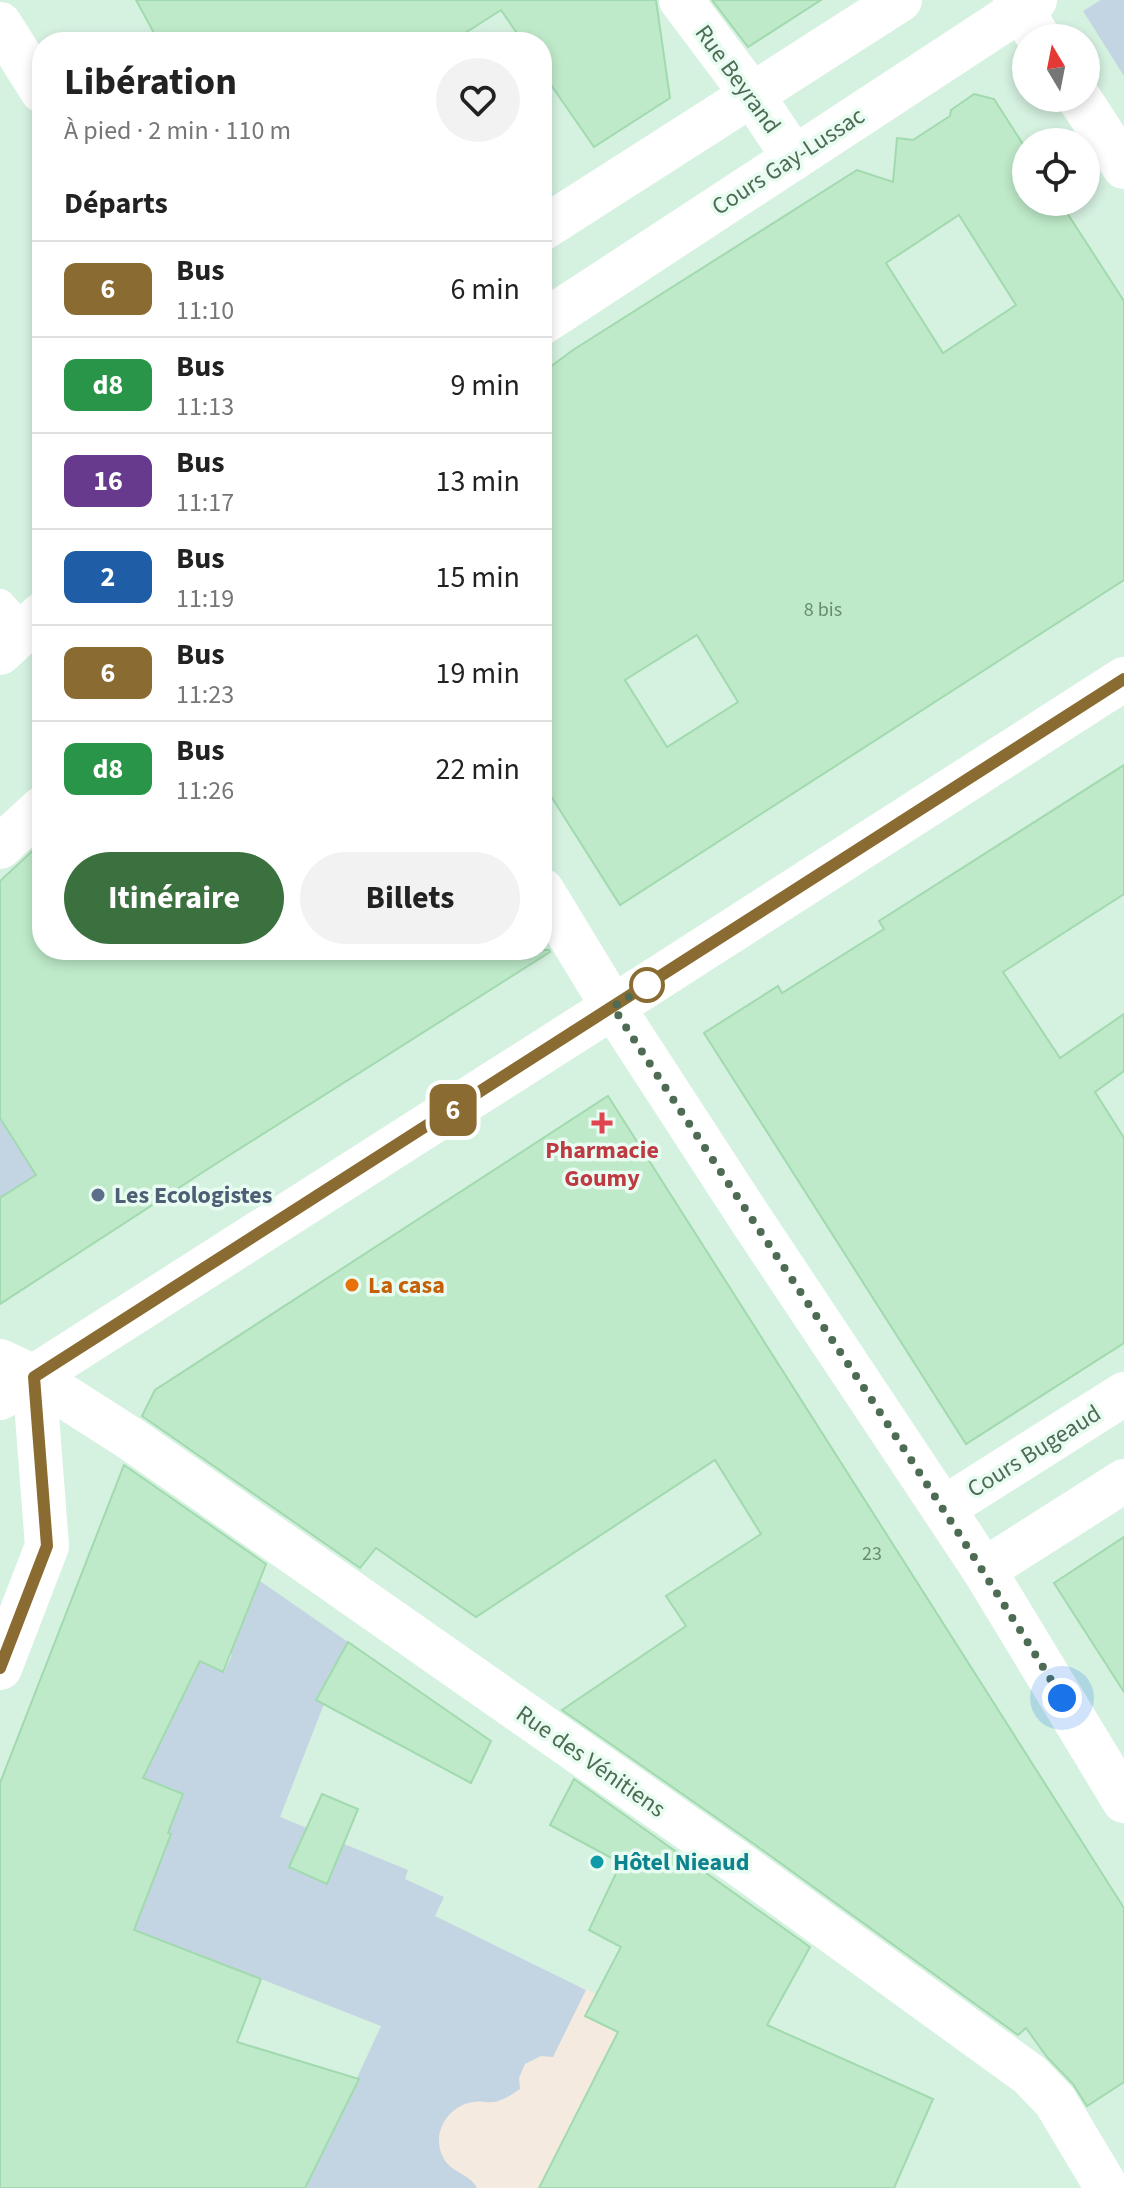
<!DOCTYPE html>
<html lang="fr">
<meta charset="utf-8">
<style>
body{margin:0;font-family:"Source Sans 3",sans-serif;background:#f2f2f2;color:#222;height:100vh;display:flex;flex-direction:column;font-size:30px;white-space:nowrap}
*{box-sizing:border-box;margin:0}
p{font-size:26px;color:#767676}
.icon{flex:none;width:44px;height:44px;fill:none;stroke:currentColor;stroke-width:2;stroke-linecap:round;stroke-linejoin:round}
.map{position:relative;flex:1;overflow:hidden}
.sheet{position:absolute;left:32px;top:32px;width:520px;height:928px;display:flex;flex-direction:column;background:#fff;border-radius:32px;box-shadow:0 4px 12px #0003}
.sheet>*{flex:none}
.badge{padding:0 16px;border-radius:12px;font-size:28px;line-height:52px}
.needle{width:52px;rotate:350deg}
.tools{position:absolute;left:1012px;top:24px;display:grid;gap:16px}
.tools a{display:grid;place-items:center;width:88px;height:88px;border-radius:50%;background:#fff;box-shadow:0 4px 12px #0003;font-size:40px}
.you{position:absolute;width:40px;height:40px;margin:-20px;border:6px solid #fff;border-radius:50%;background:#1a73e8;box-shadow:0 0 0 12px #1a73e833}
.map>.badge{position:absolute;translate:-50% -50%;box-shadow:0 0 0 4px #fff}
h2{padding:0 32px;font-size:30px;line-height:72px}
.round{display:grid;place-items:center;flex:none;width:84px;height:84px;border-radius:42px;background:#f2f2f2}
.head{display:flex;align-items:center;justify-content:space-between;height:136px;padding:0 32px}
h1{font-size:38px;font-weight:700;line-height:60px}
.action{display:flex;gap:16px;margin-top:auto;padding:16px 32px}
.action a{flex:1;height:92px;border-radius:48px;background:#3a713e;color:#fff;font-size:32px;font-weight:700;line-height:92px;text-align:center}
.action a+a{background:#f2f2f2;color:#222}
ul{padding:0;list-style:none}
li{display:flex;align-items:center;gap:24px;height:96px;padding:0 32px;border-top:2px solid #e0e0e0}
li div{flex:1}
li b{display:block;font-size:30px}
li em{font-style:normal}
li .badge{min-width:88px;font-weight:700;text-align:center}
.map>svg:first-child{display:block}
.residential{fill:#d5f1e0;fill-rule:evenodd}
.education{fill:#f4eae0}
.green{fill:#c3d5e3}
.building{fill:#beeac9;stroke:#a1daae;stroke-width:2;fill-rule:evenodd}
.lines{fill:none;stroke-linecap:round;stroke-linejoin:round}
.lane{stroke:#fff;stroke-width:30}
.street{stroke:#fff;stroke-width:44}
.secondary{stroke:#fff;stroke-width:44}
.line-casing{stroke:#fff;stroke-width:18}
.line{stroke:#8a6c32;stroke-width:12}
.walk{stroke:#4d6c53;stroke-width:8;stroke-dasharray:0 14.4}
.stop-dot{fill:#fff;stroke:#8a6c32;stroke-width:4}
.health-dot{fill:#e0444e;stroke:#e8fcf1;stroke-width:3}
.service-dot{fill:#5c6f8a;stroke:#e8fcf1;stroke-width:3}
.food-dot{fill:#e8710a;stroke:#e8fcf1;stroke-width:3}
.culture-dot{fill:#0f9aa8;stroke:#e8fcf1;stroke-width:3}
.labels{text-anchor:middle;stroke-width:7;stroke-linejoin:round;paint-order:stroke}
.number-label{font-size:20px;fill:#698c70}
.street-label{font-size:24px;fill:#4d6c53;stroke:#e8fcf1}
.health-label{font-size:24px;font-weight:bold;fill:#be3a42;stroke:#e8fcf1}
.service-label{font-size:24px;font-weight:bold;fill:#4e5e75;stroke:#e8fcf1;text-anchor:start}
.food-label{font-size:24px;font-weight:bold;fill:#c56008;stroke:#e8fcf1;text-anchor:start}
.culture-label{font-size:24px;font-weight:bold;fill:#0d838f;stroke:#e8fcf1;text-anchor:start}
</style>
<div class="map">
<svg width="1124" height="2188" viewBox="0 0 1124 2188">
<rect width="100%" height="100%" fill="#e3f8ed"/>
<path class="residential" d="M0 0H1124V2188H0ZM1026 38H1086V98H1026ZM42 42H542V950H42ZM1026 142H1086V202H1026Z"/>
<path class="education" d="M580 1986 686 2039 614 2188H305L359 2079 357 2078Z"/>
<g class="green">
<path d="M1101 0H1124V76L1083 11Z"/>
<path d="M0 1118 36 1175 0 1198Z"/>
<path d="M260 1581 348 1642 316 1699 324 1704 280 1817 307 1828 289 1868 327 1884 344 1844 408 1870 405 1879 444 1897 435 1916 586 1990 553 2057 541 2056 525 2064 519 2078 520 2089C514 2093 506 2099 498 2101 491 2104 481 2100 473 2102 447 2106 430 2135 444 2159 452 2173 470 2174 477 2188H305L359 2079 357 2078 381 2026 46 1895 171 1835 168 1833 183 1794 144 1778 136 1794 170 1637 201 1661 224 1672 232 1655 222 1650 230 1632 246 1616Z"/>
</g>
<g class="building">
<path d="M136 0H656L670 98 594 147 542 72V42H523L501 10 451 42H159Z"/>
<path d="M712 0H821L748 47Z"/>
<path d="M974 94 994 99 1026 149V202H1060L1124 301V580L620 905 542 782V373L573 350 857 170 893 182 897 138 913 140 950 116 951 110ZM959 215 1016 305 943 353 886 263ZM697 635 738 702 667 747 625 680Z"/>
<path d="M1124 765V894L1003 972 1060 1058 1124 1014V1071L1095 1092 1124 1138V1343L966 1444 704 1033 778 986 782 993 884 929 879 921Z"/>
<path d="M42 842V950H549L550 952 214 1165 0 1304V1198L36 1175 0 1118V881Z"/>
<path d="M608 1096 1124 1908V2082L1087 2106 1073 2084 1047 2057 1026 2028 1018 2035 754 1844 562 1710 686 1626 666 1596 761 1534 715 1460 476 1617 376 1548 360 1568 142 1416 155 1390Z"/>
<path d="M124 1465 266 1564 223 1672 200 1661 143 1778 183 1794 168 1833 171 1834 134 1930 261 1979 237 2042 359 2079 305 2188H0V1783Z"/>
<path d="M1124 1537V1692L1054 1583Z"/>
<path d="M348 1642 491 1741 471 1783 316 1700Z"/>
<path d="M574 1779 810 1947 767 2025 933 2099 894 2188H539L618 2032 585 2016 621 1947 589 1930 621 1863 550 1825Z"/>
<path d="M322 1794 358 1809 327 1884 289 1867Z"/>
</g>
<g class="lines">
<path class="lane" d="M0 604 24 631"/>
<g class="street">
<path d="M681 0 753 96 794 158"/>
<path d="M1015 0 1039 38"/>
<path d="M1079 98 1124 167"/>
<path d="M0 653 42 614"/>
<path d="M0 847 42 808"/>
<path d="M613 1007 1124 679"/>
<path d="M0 1361 34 1377 131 1439 739 1864 1030 2075 1055 2101 1107 2188"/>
<path d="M0 1668 47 1546 34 1377"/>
</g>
<g class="secondary">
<path d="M0 24 42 91"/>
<path d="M542 229 900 0"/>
<path d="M542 323 1035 0"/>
<path d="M542 890 613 1007 750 1218 984 1570 1124 1801"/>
<path d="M0 1398 613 1007"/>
<path d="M944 1508 1124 1394"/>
<path d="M984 1570 1124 1481"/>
</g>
</g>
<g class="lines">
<defs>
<path id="line" d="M0 1668 47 1546 34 1377 1124 679"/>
</defs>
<use href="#line" class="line-casing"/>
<use href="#line" class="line"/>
<path class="walk" d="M647 985 656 979 613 1007C762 1238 919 1464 1062 1698"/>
</g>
<circle class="stop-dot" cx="647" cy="985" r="16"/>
<path class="health-dot" d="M598 1111h8v8h8v8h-8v8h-8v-8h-8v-8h8z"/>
<circle class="service-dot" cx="98" cy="1195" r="8"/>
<circle class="food-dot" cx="352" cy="1285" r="8"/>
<circle class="culture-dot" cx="597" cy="1862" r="8"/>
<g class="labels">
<g class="number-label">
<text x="823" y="616">8 bis</text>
<text x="872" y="1560">23</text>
</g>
<g class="street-label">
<text transform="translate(738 79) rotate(54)" y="8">Rue Beyrand</text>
<text transform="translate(788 161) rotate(-33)" y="8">Cours Gay-Lussac</text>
<text transform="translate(1034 1451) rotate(-32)" y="8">Cours Bugeaud</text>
<text transform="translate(591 1761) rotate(35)" y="8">Rue des Vénitiens</text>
</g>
<g class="health-label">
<text x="602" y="1158">Pharmacie<tspan x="602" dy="28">Goumy</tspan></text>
</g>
<g class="service-label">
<text x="114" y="1203">Les Ecologistes</text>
</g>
<g class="food-label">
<text x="368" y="1293">La casa</text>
</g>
<g class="culture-label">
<text x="613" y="1870">Hôtel Nieaud</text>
</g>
</g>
</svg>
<div class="tools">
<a><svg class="needle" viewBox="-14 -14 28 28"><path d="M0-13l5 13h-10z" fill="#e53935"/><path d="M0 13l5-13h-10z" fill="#767676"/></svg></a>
<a><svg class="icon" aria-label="locate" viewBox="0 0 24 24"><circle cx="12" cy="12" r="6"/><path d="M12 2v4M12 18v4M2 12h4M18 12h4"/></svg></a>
</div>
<div class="you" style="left:1062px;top:1698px"></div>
<b class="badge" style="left:453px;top:1110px;background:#8a6c32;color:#fff">6</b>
<section class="sheet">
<div class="head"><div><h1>Libération</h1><p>À pied · 2 min · 110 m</p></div><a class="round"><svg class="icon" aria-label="heart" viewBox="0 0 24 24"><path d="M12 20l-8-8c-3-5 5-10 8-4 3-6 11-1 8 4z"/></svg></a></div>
<h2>Départs</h2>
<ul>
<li><span class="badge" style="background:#8a6c32;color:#fff">6</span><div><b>Bus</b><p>11:10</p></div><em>6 min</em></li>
<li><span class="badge" style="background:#289548;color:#fff">d8</span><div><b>Bus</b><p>11:13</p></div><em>9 min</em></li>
<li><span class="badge" style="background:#673a8e;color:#fff">16</span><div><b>Bus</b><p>11:17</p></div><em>13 min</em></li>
<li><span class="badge" style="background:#1f5da6;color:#fff">2</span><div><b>Bus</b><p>11:19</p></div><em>15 min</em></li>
<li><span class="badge" style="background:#8a6c32;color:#fff">6</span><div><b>Bus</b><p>11:23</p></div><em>19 min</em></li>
<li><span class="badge" style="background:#289548;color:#fff">d8</span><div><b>Bus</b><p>11:26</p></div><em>22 min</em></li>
</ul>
<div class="action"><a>Itinéraire</a><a>Billets</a></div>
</section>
</div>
